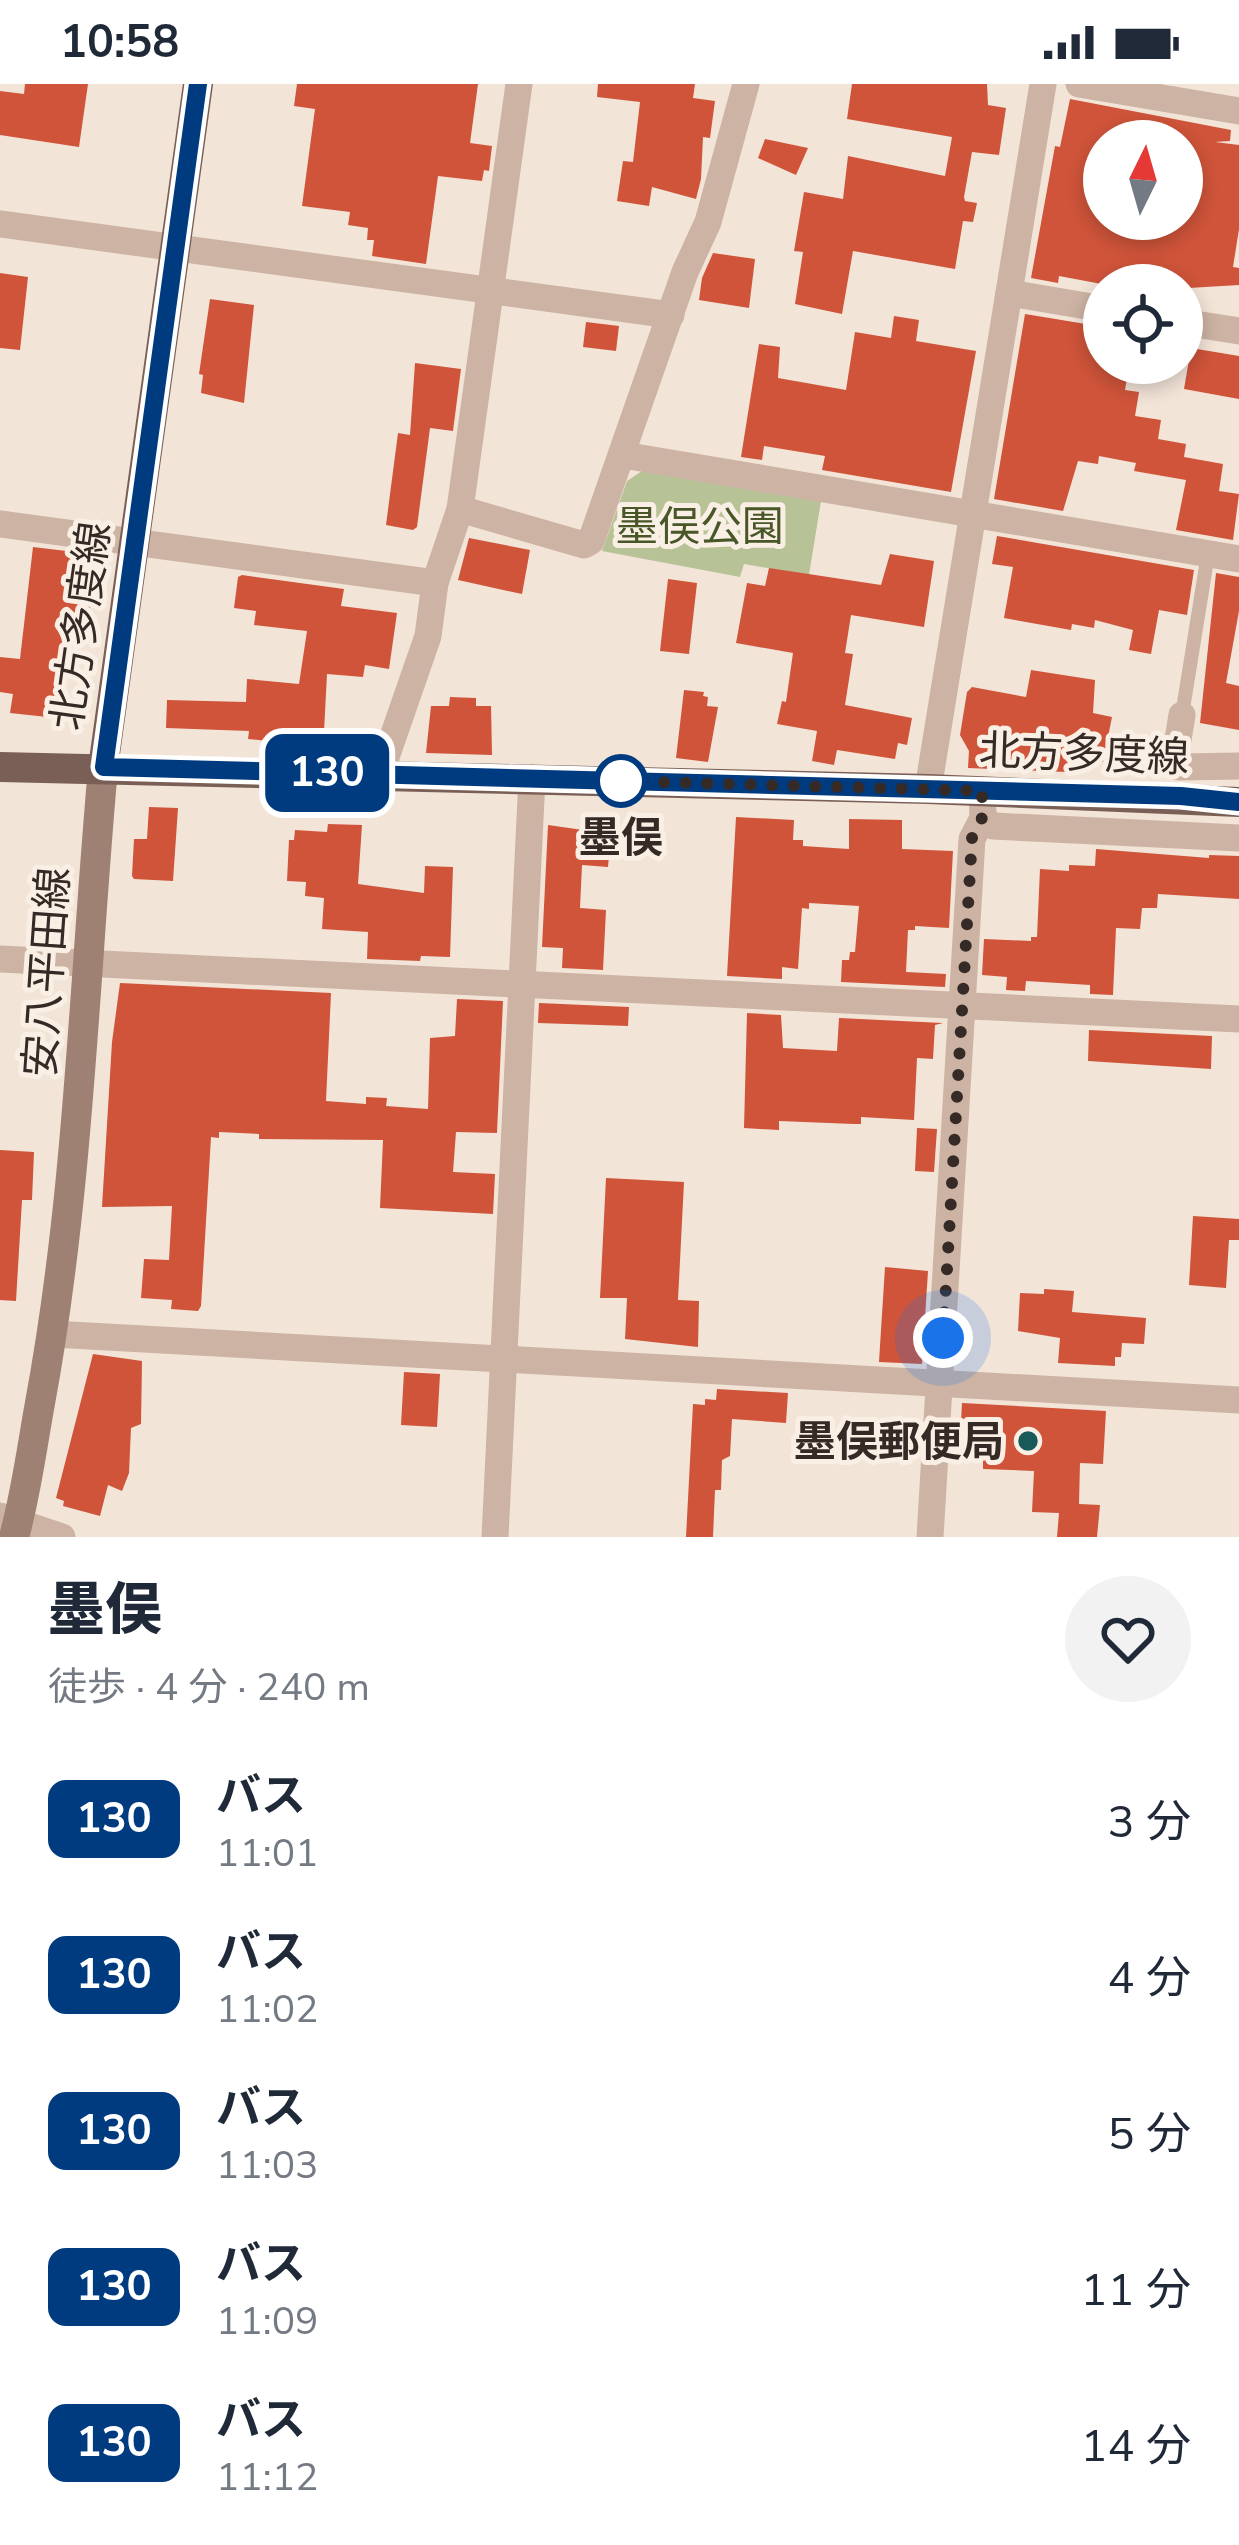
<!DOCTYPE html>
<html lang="ja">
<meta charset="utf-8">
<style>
body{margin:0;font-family:"Nunito Sans","Noto Sans JP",sans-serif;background:#f2f2f3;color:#1f2937;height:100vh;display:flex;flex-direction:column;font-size:45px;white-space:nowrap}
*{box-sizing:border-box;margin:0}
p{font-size:39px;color:#747a83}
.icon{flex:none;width:66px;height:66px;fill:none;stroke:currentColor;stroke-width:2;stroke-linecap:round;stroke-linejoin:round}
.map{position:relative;height:1453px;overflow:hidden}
.sheet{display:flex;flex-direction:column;background:#fff;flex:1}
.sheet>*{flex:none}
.badge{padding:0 24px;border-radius:18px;font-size:42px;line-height:78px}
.needle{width:78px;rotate:5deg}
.fabs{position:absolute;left:1083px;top:36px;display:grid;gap:24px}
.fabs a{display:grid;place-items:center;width:120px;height:120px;border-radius:50%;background:#fff;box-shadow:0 6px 18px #0003;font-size:60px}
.you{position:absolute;width:60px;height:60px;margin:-30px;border:9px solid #fff;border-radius:50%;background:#1a73e8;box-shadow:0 0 0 18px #1a73e833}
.map>.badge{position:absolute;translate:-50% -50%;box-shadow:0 0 0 6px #fff}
.round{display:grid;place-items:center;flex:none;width:126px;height:126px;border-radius:63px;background:#f2f2f3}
.summary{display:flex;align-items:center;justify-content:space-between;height:204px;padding:0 48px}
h1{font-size:57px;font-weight:800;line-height:90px}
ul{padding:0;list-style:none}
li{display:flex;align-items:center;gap:36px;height:156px;padding:0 48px}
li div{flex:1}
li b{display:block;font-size:45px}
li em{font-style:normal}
li .badge{min-width:132px;font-weight:700;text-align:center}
.status{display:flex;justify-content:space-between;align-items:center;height:84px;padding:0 60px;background:#fff;direction:ltr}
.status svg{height:33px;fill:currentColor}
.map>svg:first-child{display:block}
.green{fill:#b7c397}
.building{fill:#cf543a;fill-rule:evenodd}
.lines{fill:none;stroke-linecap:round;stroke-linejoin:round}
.lane{stroke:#ccb3a3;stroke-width:14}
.street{stroke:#ccb3a3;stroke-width:27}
.secondary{stroke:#9f8174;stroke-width:30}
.primary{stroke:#795f55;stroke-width:30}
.line-casing{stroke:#fff;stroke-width:27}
.line{stroke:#003b80;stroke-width:18}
.walk{stroke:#362a26;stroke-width:12;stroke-dasharray:0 21.6}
.stop-dot{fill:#fff;stroke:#003b80;stroke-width:6}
.poi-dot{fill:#185a5a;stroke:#faefe4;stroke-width:4.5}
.labels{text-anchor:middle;stroke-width:10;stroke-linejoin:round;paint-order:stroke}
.park-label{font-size:42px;fill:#485628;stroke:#faefe4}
.street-label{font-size:42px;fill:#362a26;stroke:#faefe4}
.stop-label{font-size:42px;font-weight:bold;fill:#362a26;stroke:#faefe4}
.poi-label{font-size:42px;font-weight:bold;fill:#362a26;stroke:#faefe4;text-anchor:end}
</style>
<div class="status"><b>10:58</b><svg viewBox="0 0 49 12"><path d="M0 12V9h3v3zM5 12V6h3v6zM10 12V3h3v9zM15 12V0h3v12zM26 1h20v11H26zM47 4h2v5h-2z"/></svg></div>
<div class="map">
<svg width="1239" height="1453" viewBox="0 0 1239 1453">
<rect width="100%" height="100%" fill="#f3e4d8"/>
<path class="green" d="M642 387 821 417 809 491 744 480 740 493 602 467 627 397Z"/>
<g class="building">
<path d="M25 0H88L79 63 0 51V7L24 10Z"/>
<path d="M297 0H478L470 59 492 62 489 87 484 86 482 97 438 92 426 180 372 172 374 156H367L368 144 348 141 350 128 302 122 315 25 294 22Z"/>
<path d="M598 0H695L693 14 715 17 710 54 703 53 701 95 696 115 652 103 649 122 617 117 623 77 633 78 640 18 597 13Z"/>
<path d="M852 0H987L988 21 1006 24 999 71 972 68 964 113 965 117 977 119 973 138 963 137 955 185 853 167 842 230 795 220 803 168 794 167 804 108 843 115 848 72 945 92 952 53 847 35Z"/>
<path d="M1070 15 1231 46 1230 57 1215 58 1239 61V145L1233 183 1239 184V201L1189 204 1107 201 1059 192 1058 199 1031 194 1055 62 1060 63ZM1109 48 1148 57H1182V135H1104V57H1107Z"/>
<path d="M765 55 808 64 796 91 758 74Z"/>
<path d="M713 169 755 175 749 224 699 216 702 194Z"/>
<path d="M0 189 28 193 20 266 0 264Z"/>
<path d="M210 215 254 221 244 319 201 309 203 291 199 290Z"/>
<path d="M1025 230 1104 243V279L1129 282 1125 306 1139 308 1135 332 1161 336 1158 355 1186 360 1184 373 1223 380 1219 407 1239 410 1233 456 1176 446 1186 396 1134 387 1136 379 1099 372 1098 380 1078 377 1063 427 994 415Z"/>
<path d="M894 232 919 236 916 257 976 267 951 408 822 386 825 372 764 362 762 376 741 373 759 260 780 263 778 294 846 306 855 248 891 254Z"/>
<path d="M586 238 619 242 616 267 583 263Z"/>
<path d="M1191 264 1239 272V315L1184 305Z"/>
<path d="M415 279 461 285 453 347 430 344 417 443 413 446 386 441 398 349 410 351Z"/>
<path d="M997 452 1194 486 1187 531 1159 526 1151 570 1129 566 1133 546 1095 536 1094 544 1072 540 1071 546 1004 534 1013 483 992 480Z"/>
<path d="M469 454 530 466 522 510 458 496Z"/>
<path d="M33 463 83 469 80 490 94 491 86 560 66 557 57 634 10 629 13 610 0 608V573L20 575Z"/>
<path d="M890 470 934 477 924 543 851 531 845 569 853 570 845 621 912 634 907 661 898 659 895 675 837 666 834 681 812 677 817 647 777 640 782 617 786 618 793 569 736 559 747 499 765 502 769 484 881 501Z"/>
<path d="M1216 489 1239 493V527L1226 599 1239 602V646L1200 639Z"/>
<path d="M242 491 344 505 341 522 397 529 389 585 365 581 363 593 327 590 323 667 288 665V659L248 655 249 647 166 644 167 616 246 618 247 595 299 600 307 547 254 541 256 527 234 524 238 493Z"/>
<path d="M668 495 697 499 689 570 660 567Z"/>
<path d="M1031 586 1095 596 1093 629 1112 633 1103 678 1069 672 1067 688 968 684 969 667 960 651 967 608 972 603 1026 613Z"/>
<path d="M684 606 704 608 703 612 708 613 707 622 718 623 708 678 676 674Z"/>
<path d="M450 613 476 614V622H491L492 671 426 669 431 622H449Z"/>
<path d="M149 723 178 724 173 797 134 795 132 792 134 755H147Z"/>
<path d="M736 733 794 736 793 756H803V762L849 765V735L902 736V765L953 767 949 844 915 842V846H908L906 888 946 890 945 903 841 898 842 876H849L850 868H855L859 822 809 819V825L802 824 798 885 782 883V895L727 892Z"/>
<path d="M328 740 362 741 358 800 424 809 425 782 453 783 450 873 421 872 420 877 367 875 368 848 322 845 324 814 305 812 306 798 287 797 289 756H294L295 746 327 748Z"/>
<path d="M548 741 611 750 608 783 582 781 580 824 606 826 603 886 562 884 563 864 542 863Z"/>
<path d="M1096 765 1209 774V771L1239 772V815L1158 810 1157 824H1142L1140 845 1116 844 1113 911 1090 910V901L1026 897 1025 907 1006 906 1007 893 982 891 984 855 1031 857V853H1037L1040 785 1069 787V781L1095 782Z"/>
<path d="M120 899 331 909 326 1017 366 1020V1013L387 1014 386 1022 428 1025 430 954 455 952 457 915 503 917 497 1049 456 1048 453 1088 495 1090 493 1130 380 1124 383 1056 259 1055V1050L219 1048V1054L211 1053 201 1222 198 1227 171 1225 172 1216 141 1214 144 1175 169 1176 172 1122 102 1123 112 958Z"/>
<path d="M539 919 629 923 628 942 538 939Z"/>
<path d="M747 929 781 931 783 964 837 967 839 934 943 939 935 941 933 975 917 974 914 1036 861 1033V1040H854L779 1037V1046L744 1044Z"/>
<path d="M1089 946 1212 952 1211 985 1088 977Z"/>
<path d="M917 1044 937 1045 934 1088 915 1087Z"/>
<path d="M0 1066 34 1068 32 1116H22L16 1217 0 1216Z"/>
<path d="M606 1094 684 1098 678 1216 699 1217 698 1263 625 1255 627 1214H600Z"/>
<path d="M1193 1132 1239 1135V1156H1229L1226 1204 1189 1201Z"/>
<path d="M885 1183 928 1187 922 1280 879 1278Z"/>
<path d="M1044 1205 1074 1207 1072 1228 1146 1234 1144 1260 1122 1259 1121 1273H1115V1282L1058 1279 1060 1254 1018 1247 1020 1209 1044 1210Z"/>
<path d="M93 1270 142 1277 141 1340 131 1344 129 1389 122 1407 108 1401 100 1432 63 1422 64 1417 56 1414Z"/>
<path d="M404 1288 440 1290 437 1343 401 1341Z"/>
<path d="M717 1305 788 1309 786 1339 732 1335 730 1372 722 1376 721 1406H715L713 1453H686L693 1320 705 1321V1315L716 1316Z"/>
<path d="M962 1319 1106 1327 1103 1380 1080 1379 1079 1420 1100 1421 1097 1453H1057L1059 1429 1032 1428 1034 1387 983 1385V1374L959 1373Z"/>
</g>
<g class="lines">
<path class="lane" d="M1182 631 1208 470"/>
<g class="street">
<path d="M1079 0 1239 27"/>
<path d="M0 140 671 231"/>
<path d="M1009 209 1104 225"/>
<path d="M1182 238 1239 247"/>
<path d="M623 371 1239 475"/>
<path d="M460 425 584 461 591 457 685 188 708 138 746 0"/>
<path d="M0 440 435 499"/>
<path d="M1182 631 1175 674 1179 683 1239 682"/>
<path d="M385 691 386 673 428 552 435 499 460 425 519 0"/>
<path d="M928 705 1043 0"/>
<path d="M983 734 993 742 1239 754"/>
<path d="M0 875 1239 935"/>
<path d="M53 1250 1239 1316"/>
<path d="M0 1432 62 1453"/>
<path d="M495 1453 532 694"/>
<path d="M930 1453 972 755 983 734 982 707"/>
</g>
<path class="secondary" d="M14 1453C26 1410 32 1363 40 1319 79 1109 84 895 103 684"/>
<g class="primary">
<path d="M0 683 928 705 1239 718"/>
<path d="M103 684 198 0"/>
</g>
</g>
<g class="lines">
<defs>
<path id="line" d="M198 0 104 683 1181 712 1239 718"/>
</defs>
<use href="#line" class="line-casing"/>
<use href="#line" class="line"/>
<path class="walk" d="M621 697 982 707V734L972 754 943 1254"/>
</g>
<circle class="stop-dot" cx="621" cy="697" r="24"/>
<circle class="poi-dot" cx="1028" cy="1357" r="12"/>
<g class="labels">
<g class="park-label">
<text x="700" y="457">墨俣公園</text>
</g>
<g class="street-label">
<text transform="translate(80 542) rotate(-82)" y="15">北方多度線</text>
<text transform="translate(1084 669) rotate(2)" y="15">北方多度線</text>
<text transform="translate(46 888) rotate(-86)" y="15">安八平田線</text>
</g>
<g class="stop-label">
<text x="621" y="768">墨俣</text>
</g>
<g class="poi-label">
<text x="1004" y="1372">墨俣郵便局</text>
</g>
</g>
</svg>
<div class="fabs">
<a><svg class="needle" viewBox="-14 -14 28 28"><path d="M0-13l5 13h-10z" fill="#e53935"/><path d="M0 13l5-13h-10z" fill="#747a83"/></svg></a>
<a><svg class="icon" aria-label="locate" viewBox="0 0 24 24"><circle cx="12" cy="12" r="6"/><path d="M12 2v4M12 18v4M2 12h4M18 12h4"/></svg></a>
</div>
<div class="you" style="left:943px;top:1254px"></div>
<b class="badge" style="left:327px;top:689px;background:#003b80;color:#fff">130</b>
</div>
<section class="sheet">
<div class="summary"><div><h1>墨俣</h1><p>徒歩 · 4 分 · 240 m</p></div><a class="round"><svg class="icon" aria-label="heart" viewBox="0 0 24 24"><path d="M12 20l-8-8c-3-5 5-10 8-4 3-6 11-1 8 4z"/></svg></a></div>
<ul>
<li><span class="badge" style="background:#003b80;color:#fff">130</span><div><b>バス</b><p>11:01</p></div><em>3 分</em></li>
<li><span class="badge" style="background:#003b80;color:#fff">130</span><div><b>バス</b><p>11:02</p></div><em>4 分</em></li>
<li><span class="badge" style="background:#003b80;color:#fff">130</span><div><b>バス</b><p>11:03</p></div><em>5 分</em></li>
<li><span class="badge" style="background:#003b80;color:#fff">130</span><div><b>バス</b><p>11:09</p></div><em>11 分</em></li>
<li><span class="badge" style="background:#003b80;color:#fff">130</span><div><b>バス</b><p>11:12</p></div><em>14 分</em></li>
</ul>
</section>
